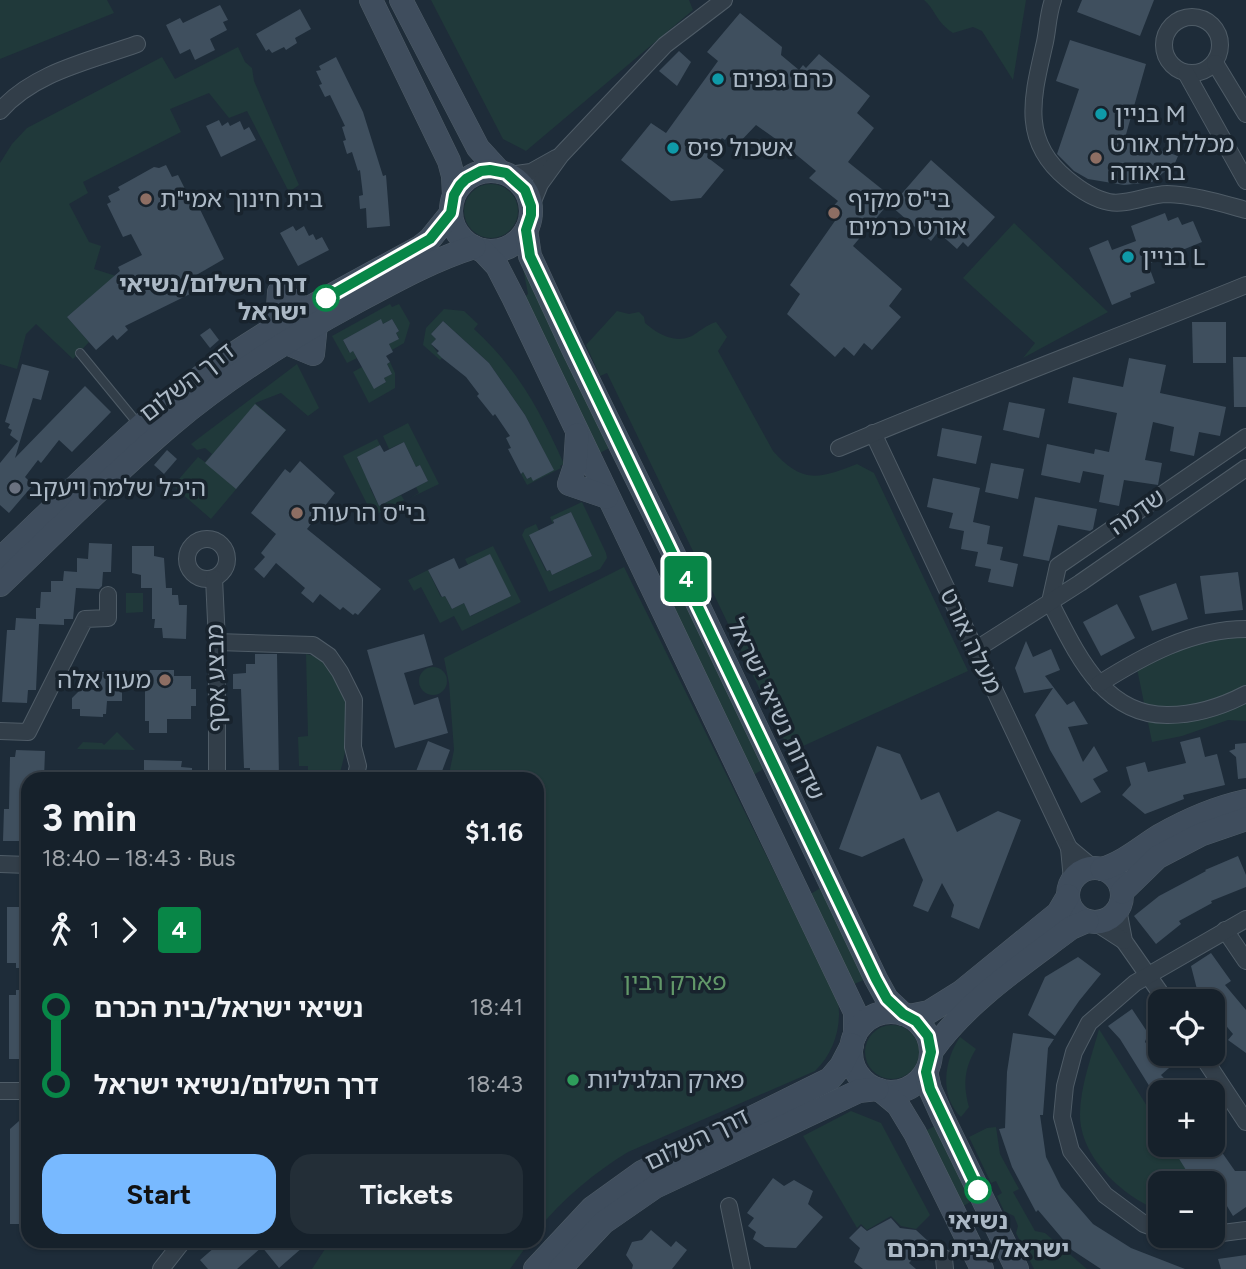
<!DOCTYPE html>
<meta charset="utf-8">
<style>
body{margin:0;font-family:Figtree,"Noto Sans Hebrew",sans-serif;background:#232e37;color:#f1f3f6;height:100vh;display:flex;flex-direction:column;font-size:26px;white-space:nowrap}
*{box-sizing:border-box;margin:0}
p{font-size:23px;color:#9ea3a9}
.icon{flex:none;width:38px;height:38px;fill:none;stroke:currentColor;stroke-width:2;stroke-linecap:round;stroke-linejoin:round}
.map{position:relative;flex:1;overflow:hidden}
.side{position:absolute;left:21px;top:772px;width:523px;height:476px;display:flex;flex-direction:column;background:#16212b;border-radius:21px;box-shadow:0 2px 5px #0004,0 0 0 2px #353e47}
.side>*{flex:none}
.badge{padding:0 14px;border-radius:5px;font-size:24px;line-height:46px}
.tools{position:absolute;left:1148px;top:989px;display:grid;gap:14px}
.tools a{display:grid;place-items:center;width:77px;height:77px;border-radius:14px;background:#16212b;box-shadow:0 2px 5px #0004,0 0 0 2px #353e47;font-size:35px}
.map>.badge{position:absolute;translate:-50% -50%;box-shadow:0 0 0 4px #fff}
.legs{display:flex;align-items:center;gap:10px;height:77px;padding:0 21px;font-size:23px}
.legs p{margin-inline-start:auto}
.overview{display:flex;align-items:center;justify-content:space-between;height:119px;padding:0 21px}
h1{font-size:38px;font-weight:700;line-height:52px}
.cta{display:flex;gap:14px;margin-top:auto;padding:14px 21px}
.cta a{flex:1;height:80px;border-radius:21px;background:#78b9ff;color:#111;font-size:28px;font-weight:700;line-height:80px;text-align:center}
.cta a+a{background:#232e37;color:#f1f3f6}
ul{padding:0 21px;list-style:none}
li{display:flex;align-items:center;gap:24px;height:77px;font-size:26px}
li i{display:grid;place-items:center;width:10px;height:100%;margin:0 9px;background:currentColor}
li i::after{content:'';width:18px;height:18px;margin:-9px;border:5px solid;border-radius:50%;background:#16212b}
li p{margin-inline-start:auto}
li:first-child i{background:linear-gradient(#0000 50%,currentColor 0)}
li:last-child i{background:linear-gradient(currentColor 50%,#0000 0)}
.map>svg:first-child{display:block}
.green{fill:#20393a}
.building{fill:#3f4f5e}
.lines{fill:none;stroke-linecap:round;stroke-linejoin:round}
.lane-casing{stroke:#4f5c67;stroke-width:10}
.street-casing{stroke:#4f5c67;stroke-width:18}
.secondary-casing{stroke:#4f5c67;stroke-width:24}
.lane{stroke:#323e49;stroke-width:8}
.street{stroke:#323e49;stroke-width:16}
.secondary{stroke:#3f4d5d;stroke-width:23}
.line-1-casing{stroke:#fff;stroke-width:16}
.line-1{stroke:#088647;stroke-width:10}
.culture-dot{fill:#0f9aa8;stroke:#18232d;stroke-width:2.5}
.education-dot{fill:#8d6e63;stroke:#18232d;stroke-width:2.5}
.stop-1-dot{fill:#fff;stroke:#088647;stroke-width:3.5}
.worship-dot{fill:#6b7280;stroke:#18232d;stroke-width:2.5}
.leisure-dot{fill:#2e9e5b;stroke:#18232d;stroke-width:2.5}
.labels{text-anchor:middle;stroke-width:7;stroke-linejoin:round;paint-order:stroke}
.poi-label{font-size:24px;fill:#acb9c6;stroke:#18232d;text-anchor:start}
.stop-label{font-size:24px;font-weight:bold;fill:#acb9c6;stroke:#18232d;text-anchor:end}
.street-label{font-size:24px;fill:#acb9c6;stroke:#18232d}
.park-label{font-size:24px;fill:#629869;stroke:#18232d}
</style>
<div class="map">
<svg width="1246" height="1269" viewBox="0 0 1246 1269">
<rect width="100%" height="100%" fill="#1e2c39"/>
<g class="green">
<path d="M0 0H107L114 13 0 59Z"/>
<path d="M431 0H689L693 10 526 151 503 139Z"/>
<path d="M924 0H1026L1013 80 982 31 973 27 953 33C935 21 936 10 924 0Z"/>
<path d="M238 47 245 62 252 68 254 81 299 185 289 192 247 111 229 118 209 93 170 109 181 132 83 182 88 193 69 204 89 242 101 246 94 269 116 276 67 317 89 342 73 359 36 324 26 334 17 369 0 364V163L12 144 27 128 162 57 175 79Z"/>
<circle cx="491" cy="211" r="27"/>
<path d="M1014 223 1108 312 1023 358 1035 343 963 278Z"/>
<path d="M522 263 611 447 598 454 523 299 528 294Z"/>
<path d="M390 304 392 307 399 304 410 323 404 343 392 350 389 344 399 338 396 333 399 331 392 319 383 324 381 320 343 340 349 352 353 351 357 358 347 363 332 336Z"/>
<path d="M444 309 464 311 478 324 474 329C519 371 539 409 564 464L560 466 561 468 527 485 521 474 523 472 527 479 553 469 525 415 489 363 443 321 431 334 436 339 431 344 442 358 440 360 423 345 426 328Z"/>
<path d="M617 311 629 314 639 312 644 317 645 323C658 334 674 344 692 336 699 332 706 325 716 322L727 337 718 351 773 451C803 484 818 479 857 464L874 473 968 671 790 752 607 373 600 376 586 345Z"/>
<path d="M390 362 395 373V388L369 403 353 372 362 367 375 388 386 382 384 378 392 374 387 364Z"/>
<path d="M297 364 319 408 308 416 281 393 255 403 286 430 211 519 173 486 198 457 205 462 212 454 205 448 197 450 191 444Z"/>
<path d="M408 423 439 484 410 498 419 493 416 487 428 481 420 465 416 467 404 442 389 449 383 436Z"/>
<path d="M377 439 380 445 357 458 366 476 383 481 370 488 379 506 401 495 404 500 373 516 343 456Z"/>
<path d="M582 502 606 553 607 558 600 569 549 592 522 535 525 529 536 524 539 531 529 536 546 571 550 570 552 575 592 556 571 512 553 520V524L550 517Z"/>
<path d="M493 546 521 602 462 631 454 616 440 623 421 587 414 591 408 580 428 570 441 597 445 596 452 609 464 603 471 616 510 596 468 565 465 559Z"/>
<path d="M624 567 838 1001C842 1026 834 1053 815 1071L628 1152C594 1173 562 1199 537 1231V779H448L454 750 449 683 444 658Z"/>
<path d="M677 579 765 768 752 776 663 588Z"/>
<path d="M126 593H143V612L126 613Z"/>
<path d="M1232 623 1246 624V721L1228 720 1182 736 1152 742 1134 654Z"/>
<path d="M306 654C321 657 328 665 335 677 354 710 349 744 338 779H308V766H299L298 737 308 736Z"/>
<circle cx="433" cy="681" r="14"/>
<path d="M117 732 135 750 77 749 83 742 102 743 104 745Z"/>
<path d="M822 887 866 979 852 985 809 895Z"/>
<circle cx="892" cy="1052" r="27"/>
<path d="M1099 1029 1160 1127V1144L1171 1145 1178 1156 1195 1145H1208L1182 1162 1195 1183H1160V1211C1123 1197 1080 1157 1080 1115 1080 1086 1092 1056 1099 1029Z"/>
<path d="M960 1037 976 1049C964 1068 963 1085 969 1107L961 1117C939 1096 944 1060 960 1037Z"/>
<path d="M851 1111 881 1123 930 1215 916 1229 901 1226 891 1216 867 1230 861 1224 857 1228 803 1136Z"/>
<path d="M937 1125 975 1199 962 1207 923 1132Z"/>
<path d="M996 1127 1000 1154 1019 1189 1013 1192 1035 1231 1045 1233 1087 1269H1034L1016 1233 1018 1226 1014 1216 1004 1211 997 1196 1002 1193 996 1181 991 1183 969 1137 987 1128Z"/>
<path d="M341 1241H530L510 1269H312L325 1249Z"/>
</g>
<g class="building">
<path d="M1082 0H1154L1140 36 1077 12Z"/>
<path d="M220 5 228 20 223 22 227 30 210 39 215 50 195 60 190 49 180 54 166 25 180 18 183 23Z"/>
<path d="M300 9 311 29 295 38 297 43 286 50 284 47 272 53 269 49 266 51 256 34Z"/>
<path d="M740 13 782 47 781 55 799 70 803 65 806 68 819 54 870 96 857 113 874 128 848 162 893 198 853 246 902 289 889 306 901 317 872 350 864 343 854 356 844 347 835 357 787 314 800 294 790 285 837 218 828 212 838 201 809 178 816 171 787 147 756 125 737 145 727 137 725 140 722 138 707 157 724 170 701 198 671 201 621 160 651 123 666 133 718 61 707 52Z"/>
<path d="M1070 40 1146 64 1125 138 1178 156 1175 163 1152 182 1124 185 1088 179 1074 171 1057 154 1079 89 1056 81Z"/>
<path d="M679 51 691 62 677 86 659 71Z"/>
<path d="M336 57 363 112 383 176 386 175 390 226 367 228 366 208 360 209 359 196 363 195 360 170 358 171 352 152 347 154 343 141 346 140 342 127 345 126 330 95 325 97 319 85 322 84 316 71 321 70 319 66Z"/>
<path d="M219 120 222 126 228 122 230 126 240 121 244 130 249 127 256 140 221 157 206 126Z"/>
<path d="M931 160 995 217 968 247 963 242 957 249 938 232 931 241 891 206Z"/>
<path d="M166 165 172 177 178 175 191 201 195 199 224 259 186 281 190 294 125 326 128 330 117 340 113 335 96 350 67 317 120 271 118 267 142 255 131 234 123 237 107 204 111 202 108 196 120 190 118 187 129 181 154 167 159 168Z"/>
<path d="M1165 213 1168 221 1178 217 1182 225 1193 221 1202 242 1148 264 1155 283 1130 293 1131 297 1112 305 1089 248 1108 240 1112 250 1136 241 1131 226Z"/>
<path d="M293 226 296 231 304 226 309 236 313 234 316 240 322 237 329 250 298 266 280 233Z"/>
<path d="M381 319 383 324 392 319 399 331 396 333 399 339 389 344 393 352 386 356 390 362 387 364 392 374 384 378 386 382 374 389 353 351 350 353 343 340Z"/>
<path d="M443 321 489 363 525 415 554 470 533 481 531 477 527 479 523 472 521 474 508 449 511 448 506 438 510 436 495 414 493 416 477 396 479 394 466 377 442 358 437 353 439 351 431 344 436 339 431 334Z"/>
<path d="M1192 322H1226V363H1193Z"/>
<path d="M210 328 219 340 210 348 200 335Z"/>
<path d="M1233 357H1246V407H1234Z"/>
<path d="M1129 358 1166 365 1160 393 1226 407 1220 436 1199 432 1194 456 1170 451 1174 427 1153 422 1145 460 1162 463 1158 485 1124 480 1119 506 1099 502 1104 475 1083 471 1080 483 1041 475 1047 444 1094 454 1095 449 1109 452 1117 413 1068 403 1073 377 1123 387Z"/>
<path d="M22 364 49 371 41 400 33 398 15 458 85 386 111 412 72 452 59 440 41 463 38 460 25 477 33 485 9 513 0 505V463L18 441 10 435 12 430 8 428 10 424 5 422Z"/>
<path d="M1009 402 1045 409 1039 438 1003 430Z"/>
<path d="M255 404 286 430 236 489 205 463Z"/>
<path d="M942 428 982 436 976 464 937 456Z"/>
<path d="M404 442 416 467 420 465 428 481 379 506 357 457 380 445 384 452Z"/>
<path d="M167 450 177 459 164 474 154 465Z"/>
<path d="M300 461 335 493 307 529 381 589 358 615 355 613 353 615 343 607 340 610 320 594 313 603 301 593 305 588 276 563 264 578 254 569 265 557 261 553 276 534 251 513 285 469 290 473Z"/>
<path d="M991 463 1024 469 1018 499 985 492Z"/>
<path d="M933 478 980 488 973 522 990 526 987 544 1003 547 1000 560 1018 564 1013 587 988 582 991 569 975 566 978 552 961 549 964 531 949 528 953 513 927 507Z"/>
<path d="M1035 497 1097 509 1093 529 1090 531 1058 525 1049 561 1023 556Z"/>
<path d="M571 512 592 556 552 575 550 570 547 571 529 535 554 523 553 520Z"/>
<path d="M89 543 112 544 111 572H103L102 586 99 589 76 588 73 619H64V625L39 624 36 690H28L27 703 2 702 7 630H15L16 618 36 619V608H40L41 592H51V581H63L64 571 77 572V558L88 559Z"/>
<path d="M132 546H154V556L164 558 166 588H172V595H178L179 605H187L186 639 163 638 162 628H154L155 619H152V588H141V575L132 573Z"/>
<path d="M490 554 511 596 470 616 464 603 452 609 445 596 442 597 428 570 454 558 459 569Z"/>
<path d="M1238 572 1243 610 1205 614 1200 576Z"/>
<path d="M1176 583 1188 619 1152 631 1139 596Z"/>
<path d="M1117 604 1135 638 1101 656 1083 622Z"/>
<path d="M424 634 433 665 404 673 414 705 438 697 448 733 395 748 367 650Z"/>
<path d="M1026 641 1033 657 1051 649 1060 670 1045 676 1067 705 1074 701 1088 724 1068 727 1083 762 1094 746 1108 771 1093 779 1101 792 1081 803 1050 750 1035 715 1053 688 1024 693 1015 668Z"/>
<path d="M255 654H277L279 779H250V768H244L241 689H233V674L246 673V664H255Z"/>
<path d="M150 670H174V676H191V689H196V706H191V719H167V733H149V721H145V689H147Z"/>
<path d="M97 672H122V701H107L106 714H103V717L80 716V709H72V698L81 689 96 690Z"/>
<path d="M1200 737 1205 757 1217 754 1225 785 1183 795 1184 799 1145 814 1122 795 1131 785 1126 767 1145 762 1148 772 1186 763 1180 742Z"/>
<path d="M428 741 450 750 439 779H413Z"/>
<path d="M1246 743V778L1238 779 1236 757 1229 751 1235 749V744Z"/>
<path d="M877 746 900 754 921 800 939 792 957 832 998 811 1021 820 979 929 951 917 954 905 942 883 928 912 913 906 923 880 904 838 862 857 839 849Z"/>
<path d="M16 750 45 751 44 779H28V841H3L4 809H9L10 757H15Z"/>
<path d="M144 760 182 761 181 767 192 768V779H144Z"/>
<path d="M1238 856 1246 875V887L1211 901 1212 903 1179 921 1181 924 1156 944 1134 916 1159 896 1206 871 1205 870Z"/>
<path d="M7 907H28V968H16V963H7Z"/>
<path d="M1211 953 1231 981 1225 985 1246 1010V1053L1228 1040 1233 1034 1213 1010V1001H1200L1191 966Z"/>
<path d="M1078 957 1101 974 1079 1001 1055 1036 1028 1015 1045 977Z"/>
<path d="M16 990H28V1059H9V995H16Z"/>
<path d="M1132 1009 1148 1033 1145 1042 1169 1068 1161 1075 1177 1092H1153L1120 1039 1108 1026Z"/>
<path d="M1013 1033 1054 1039 1048 1048 1043 1115H1040L1046 1157 1061 1187 1093 1224 1131 1248 1185 1269H1101L1072 1250 1038 1210 1036 1212 1012 1167 999 1129 1005 1128 1007 1072Z"/>
<path d="M28 1113V1224H10V1129Z"/>
<path d="M1214 1141 1235 1171H1246V1207L1233 1216 1213 1183H1194L1170 1144H1192L1189 1158 1209 1144H1213Z"/>
<path d="M773 1178 784 1186 794 1180 813 1191 808 1204 823 1217 796 1248 765 1247 753 1239 756 1232 748 1226 754 1218 747 1213Z"/>
<path d="M891 1218 900 1228 916 1230 928 1241 909 1263 916 1269H863L854 1262 860 1248 849 1238 861 1226 867 1231Z"/>
<path d="M651 1230 671 1247 676 1241 687 1250 672 1269H632L633 1265 626 1255 632 1242 642 1240Z"/>
<path d="M222 1241H310L279 1268 262 1247 237 1269H208L200 1260Z"/>
<path d="M1246 1255V1269H1221L1218 1259Z"/>
</g>
<g class="lines">
<defs>
<path id="lane" d="M80 353 139 425"/>
<g id="street">
<path d="M1053 0C1048 14 1048 27 1045 42 1033 95 1019 140 1067 179 1079 189 1094 199 1109 202 1127 206 1149 194 1167 194 1195 195 1220 203 1246 210"/>
<circle cx="1192" cy="45" r="28"/>
<path d="M1215 63 1246 114"/>
<path d="M1186 73 1246 181"/>
<path d="M0 111C34 72 90 61 137 44"/>
<path d="M509 175 531 172 556 158"/>
<path d="M531 206 540 184 561 155 665 45 724 0"/>
<path d="M873 433 1069 848 1072 880"/>
<path d="M1246 437 1058 566 1050 602C1076 652 1103 716 1168 715 1197 715 1221 707 1246 694"/>
<path d="M839 448C974 391 1111 340 1246 285"/>
<circle cx="207" cy="559" r="20"/>
<path d="M214 578 217 642V779"/>
<path d="M217 642 313 645 329 656 340 672 354 700 353 747 358 766 355 779"/>
<path d="M975 650 1080 583 1246 468"/>
<path d="M1099 684C1143 656 1192 629 1246 629"/>
<path d="M0 731 28 732 85 619 108 618V595"/>
<path d="M1069 848 1093 868"/>
<path d="M0 864 28 865"/>
<path d="M1118 909 1124 941 1166 1001"/>
<path d="M1093 921 1124 941"/>
<path d="M1225 930 1246 961"/>
<path d="M1201 1054 1246 1122"/>
<path d="M0 1091H28"/>
<path d="M729 1206 742 1269"/>
<path d="M1160 1230 1144 1224 1105 1195 1071 1151 1062 1117 1065 1086 1074 1052 1089 1023 1135 983 1246 919"/>
<path d="M1199 1236 1246 1230"/>
<path d="M944 1258 945 1269"/>
<path d="M161 1269 183 1241"/>
</g>
<g id="secondary">
<path d="M371 0 449 161 453 176 454 195"/>
<path d="M401 0 478 148 500 172"/>
<circle cx="491" cy="211" r="40"/>
<path d="M526 230 530 256 573 349 684 575 876 979 887 999 903 1014"/>
<path d="M482 250 497 266 514 299 855 1012V1035"/>
<path d="M277 326 279 292 305 309"/>
<path d="M284 342 313 354 316 324"/>
<path d="M577 435 575 466 569 484 607 497"/>
<path d="M0 559C53 509 104 457 159 410 237 343 330 296 420 247L430 239 451 213"/>
<path d="M0 585C57 531 112 475 172 424 229 376 293 336 358 301 397 280 433 260 474 247"/>
<circle cx="1095" cy="895" r="27"/>
<path d="M1102 869C1123 863 1140 848 1159 836 1187 820 1214 808 1246 801"/>
<path d="M1122 892 1158 857 1200 835 1246 819"/>
<circle cx="891" cy="1052" r="40"/>
<path d="M909 1016 929 1012 961 992 1058 913 1068 896"/>
<path d="M931 1052C967 1001 1022 965 1071 928L1087 921"/>
<path d="M926 1072 930 1089 943 1118 1017 1269"/>
<path d="M880 1090 898 1105 915 1133 982 1269"/>
<path d="M535 1269 592 1208 642 1172 830 1079 841 1066 852 1045"/>
<path d="M560 1269 603 1223 655 1187 859 1091 877 1089"/>
</g>
</defs>
<use href="#lane" class="lane-casing"/>
<use href="#street" class="street-casing"/>
<use href="#secondary" class="secondary-casing"/>
<use href="#lane" class="lane"/>
<use href="#street" class="street"/>
<use href="#secondary" class="secondary"/>
</g>
<g class="lines">
<defs>
<path id="line-1" d="M326 298 430 239 451 213 454 195 460 185 466 179 481 171 490 170 506 173 525 190 531 206V215L526 230 530 256 876 979 887 999 903 1014 916 1021 928 1036 931 1052 926 1072 930 1089 978 1190"/>
</defs>
<use href="#line-1" class="line-1-casing"/>
<use href="#line-1" class="line-1"/>
</g>
<g class="culture-dot">
<circle cx="718" cy="79" r="7"/>
<circle cx="1101" cy="114" r="7"/>
<circle cx="673" cy="148" r="7"/>
<circle cx="1128" cy="257" r="7"/>
</g>
<g class="education-dot">
<circle cx="1096" cy="158" r="7"/>
<circle cx="146" cy="199" r="7"/>
<circle cx="834" cy="213" r="7"/>
<circle cx="297" cy="513" r="7"/>
<circle cx="165" cy="680" r="7"/>
</g>
<g class="stop-1-dot">
<circle cx="326" cy="298" r="12"/>
<circle cx="978" cy="1190" r="12"/>
</g>
<circle class="worship-dot" cx="15" cy="488" r="7"/>
<circle class="leisure-dot" cx="573" cy="1080" r="7"/>
<g class="labels">
<g class="poi-label">
<text x="732" y="87">כרם גפנים</text>
<text x="1115" y="122">בניין M</text>
<text x="1110" y="152">מכללת אורט<tspan x="1110" dy="28">בראודה</tspan></text>
<text x="687" y="156">אשכול פיס</text>
<text x="160" y="207">בית חינוך אמי"ת</text>
<text x="848" y="207">בי"ס מקיף<tspan x="848" dy="28">אורט כרמים</tspan></text>
<text x="1142" y="265">בניין L</text>
<text x="29" y="496">היכל שלמה ויעקב</text>
<text x="311" y="521">בי"ס הרעות</text>
<text x="151" y="688" text-anchor="end">מעון אלה</text>
<text x="587" y="1088">פארק הגלגיליות</text>
</g>
<g class="stop-label">
<text x="307" y="292">דרך השלום/נשיאי<tspan x="307" dy="28">ישראל</tspan></text>
<text x="978" y="1229" text-anchor="middle">נשיאי<tspan x="978" dy="28">ישראל/בית הכרם</tspan></text>
</g>
<g class="street-label">
<text transform="translate(187 382) rotate(-38)" y="8">דרך השלום</text>
<text transform="translate(1137 512) rotate(-35)" y="8">שדמה</text>
<text transform="translate(971 641) rotate(65)" y="8">מעלה אורט</text>
<text transform="translate(216 678) rotate(-91)" y="8">מבצע אסף</text>
<text transform="translate(776 709) rotate(65)" y="8">שדרות נשיאי ישראל</text>
<text transform="translate(697 1139) rotate(-26)" y="8">דרך השלום</text>
</g>
<g class="park-label">
<text x="675" y="990">פארק רבין</text>
</g>
</g>
</svg>
<div class="tools">
<a><svg class="icon" aria-label="locate" viewBox="0 0 24 24"><circle cx="12" cy="12" r="6"/><path d="M12 2v4M12 18v4M2 12h4M18 12h4"/></svg></a>
<a>+</a>
<a>−</a>
</div>
<b class="badge" style="left:686px;top:579px;background:#088647;color:#fff">4</b>
<section class="side">
<div class="overview"><div><h1>3 min</h1><p>18:40 – 18:43 · Bus</p></div><b>$1.16</b></div>
<div class="legs"><svg class="icon" aria-label="walk" viewBox="0 0 24 24"><circle cx="13" cy="4" r="2"/><path d="M13 8l-2 6 4 7M11 14l-3 7M7 12l3-4h3l4 4"/></svg>1<svg class="icon" aria-label="forward" viewBox="0 0 24 24"><path d="M9 5l7 7-7 7"/></svg><b class="badge" style="background:#088647;color:#fff">4</b></div>
<ul>
<li><i style="color:#088647"></i><b>נשיאי ישראל/בית הכרם</b><p>18:41</p></li>
<li><i style="color:#088647"></i><b>דרך השלום/נשיאי ישראל</b><p>18:43</p></li>
</ul>
<div class="cta"><a>Start</a><a>Tickets</a></div>
</section>
</div>
